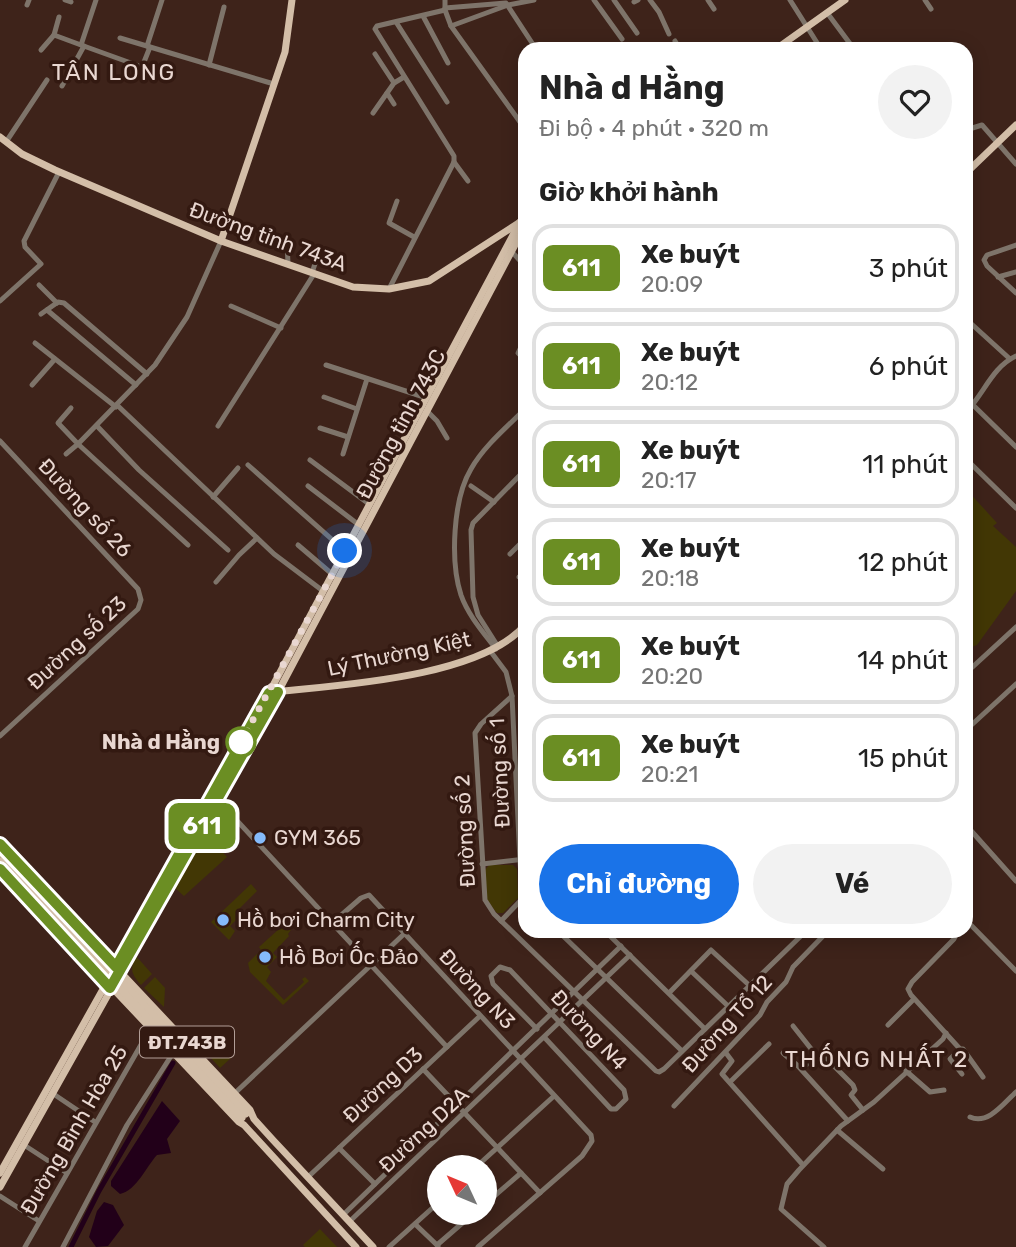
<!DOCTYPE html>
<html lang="vi">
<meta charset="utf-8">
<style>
body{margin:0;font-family:Rubik,sans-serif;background:#f2f2f2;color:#222;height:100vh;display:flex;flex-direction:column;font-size:26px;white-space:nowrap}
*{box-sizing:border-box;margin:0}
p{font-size:23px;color:#767676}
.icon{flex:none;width:38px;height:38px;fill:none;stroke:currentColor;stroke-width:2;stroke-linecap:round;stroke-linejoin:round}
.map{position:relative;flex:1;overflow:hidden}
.side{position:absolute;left:518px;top:42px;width:455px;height:896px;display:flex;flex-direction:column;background:#fff;border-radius:21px;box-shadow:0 4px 18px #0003}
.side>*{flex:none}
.badge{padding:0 14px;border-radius:10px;font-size:24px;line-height:46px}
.needle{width:46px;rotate:314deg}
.fabs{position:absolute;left:427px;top:1155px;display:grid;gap:14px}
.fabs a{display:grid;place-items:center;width:70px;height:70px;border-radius:50%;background:#fff;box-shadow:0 4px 18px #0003;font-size:35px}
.you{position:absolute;width:35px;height:35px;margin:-18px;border:5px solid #fff;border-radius:50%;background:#1a73e8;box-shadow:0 0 0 10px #1a73e833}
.map>.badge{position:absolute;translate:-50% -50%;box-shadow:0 0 0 4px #fff}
h2{padding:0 21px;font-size:26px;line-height:63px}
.round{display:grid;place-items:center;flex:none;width:74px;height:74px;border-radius:37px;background:#f2f2f2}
.overview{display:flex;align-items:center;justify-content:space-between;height:119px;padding:0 21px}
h1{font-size:33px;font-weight:700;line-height:52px}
.button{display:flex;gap:14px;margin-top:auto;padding:14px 21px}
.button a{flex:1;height:80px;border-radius:42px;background:#1a73e8;color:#fff;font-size:28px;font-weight:700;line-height:80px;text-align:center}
.button a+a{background:#f2f2f2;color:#222}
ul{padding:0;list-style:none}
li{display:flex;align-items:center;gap:21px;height:88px;margin:0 14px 10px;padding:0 7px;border:4px solid #e0e0e0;border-radius:21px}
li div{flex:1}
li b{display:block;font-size:26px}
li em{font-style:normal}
li .badge{min-width:77px;font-weight:700;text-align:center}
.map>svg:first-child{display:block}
.green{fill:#423705}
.water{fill:#220019}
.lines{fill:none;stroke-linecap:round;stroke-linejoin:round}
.canal{stroke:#220019;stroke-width:5}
.minor{stroke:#7e746a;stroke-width:5}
.major{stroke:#d3bea8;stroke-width:7}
.major-bridge{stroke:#d3bea8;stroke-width:7}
.line-casing{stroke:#fff;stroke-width:16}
.line{stroke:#6b8e23;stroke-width:10}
.walk{stroke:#e9d7d1;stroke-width:7;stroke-dasharray:0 12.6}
.stop-dot{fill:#fff;stroke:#6b8e23;stroke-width:3.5}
.poi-dot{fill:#85bbfb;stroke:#331911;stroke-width:2.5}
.labels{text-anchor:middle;stroke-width:7;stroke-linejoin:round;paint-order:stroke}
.shield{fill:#331911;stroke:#b29e97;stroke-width:2}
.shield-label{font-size:19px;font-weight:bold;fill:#e9d7d1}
.street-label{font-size:21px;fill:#e9d7d1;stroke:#331911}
.stop-label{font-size:21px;font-weight:bold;fill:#e9d7d1;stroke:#331911;text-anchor:end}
.poi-label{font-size:21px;fill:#e9d7d1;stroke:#331911;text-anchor:start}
.neighbourhood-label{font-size:23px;letter-spacing:2px;fill:#e9d7d1;stroke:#331911}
</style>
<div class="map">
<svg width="1016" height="1247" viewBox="0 0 1016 1247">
<rect width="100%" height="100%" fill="#3e231a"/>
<g class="green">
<path d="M966 489 997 523 993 526 1016 547V591L977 645 966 649Z"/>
<path d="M204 837 213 841 227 857 184 896 175 888Z"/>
<path d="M489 865H513L517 869 518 898 503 913H497L487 900 485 870Z"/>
<path d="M251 884 257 891 236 912 240 916 230 926 235 931 229 940 211 922Z"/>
<path d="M289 920 293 927 288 934 289 936 273 953 277 957 267 967 271 972 266 981 284 1000 304 982 302 979 305 977 309 981 283 1005 250 972 248 963 261 950 259 947Z"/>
<path d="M136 956 152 974 141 985C132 975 129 969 136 956Z"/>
<path d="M155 977 165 988 164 1007 144 988Z"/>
<path d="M217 1043 231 1058 220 1068 201 1047Z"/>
<path d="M320 1229 337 1247H305L303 1245Z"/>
</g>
<g class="water">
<path d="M162 1101 180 1121 167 1139 171 1153 157 1155C146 1167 137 1190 120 1194L111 1186V1181Z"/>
<path d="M104 1202 113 1205 124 1225 108 1246 96 1247 89 1237 97 1211Z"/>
</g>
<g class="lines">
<path class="canal" d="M71 1247 99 1191 173 1063"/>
<g class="minor">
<path d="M65 0 71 2"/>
<path d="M96 0 81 45 142 67 150 47"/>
<path d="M445 0V10L451 26 525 129"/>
<path d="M594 0 622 39"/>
<path d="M614 0 637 33"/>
<path d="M650 0 659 12 669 34"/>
<path d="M708 0 714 9"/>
<path d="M790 0 821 49"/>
<path d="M925 0 931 9"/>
<path d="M634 2 638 0"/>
<path d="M27 5 29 0"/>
<path d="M445 8 506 3 536 49"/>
<path d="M828 14 854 49"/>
<path d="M423 16 448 63"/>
<path d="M396 22 447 102"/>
<path d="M451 26 508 5 534 0"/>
<path d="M54 35 59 17"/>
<path d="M120 38 274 84"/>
<path d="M675 41 680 49"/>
<path d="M147 46 162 0"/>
<path d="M41 50 54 35 81 45"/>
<path d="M375 54 394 83"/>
<path d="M209 65 224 7"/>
<path d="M62 86 84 46"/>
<path d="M387 93 394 104"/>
<path d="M373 113 394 83 404 77"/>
<path d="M966 130 982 125 1016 164"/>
<path d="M6 142 47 80"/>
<path d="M454 162 468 181"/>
<path d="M397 201 389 223 414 237"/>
<path d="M287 241 288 264"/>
<path d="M517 241 525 247"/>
<path d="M1016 245 987 255 984 260 987 266 1016 293"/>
<path d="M512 252 525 266"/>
<path d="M312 273 320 248"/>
<path d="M998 277 1016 272"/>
<path d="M39 285 57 303"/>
<path d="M389 289 454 162V156L375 29 377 26 445 10"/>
<path d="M0 301 41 264 25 247 24 241 59 172"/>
<path d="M231 306 281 328"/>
<path d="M47 310 136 385"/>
<path d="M41 314 58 302 64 303 147 374"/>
<path d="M966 319 1010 359"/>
<path d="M525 339 518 353 525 360"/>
<path d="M35 343 116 407"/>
<path d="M326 365 427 398"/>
<path d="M32 385 55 359"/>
<path d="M324 397 357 409"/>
<path d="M117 405 274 554 323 591"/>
<path d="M973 405 1016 447"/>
<path d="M428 412 437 421 447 438"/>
<path d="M966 412C984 394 992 367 1016 356"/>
<path d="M97 426 139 470 228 550"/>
<path d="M218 426 314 274"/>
<path d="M320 428 348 437"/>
<path d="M0 441 138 589 141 600 138 609 0 736"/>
<path d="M66 454 78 444 58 423 71 408"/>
<path d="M343 454 367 379"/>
<path d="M966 459 1016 508"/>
<path d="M310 460 369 504"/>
<path d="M248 465 345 551"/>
<path d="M308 486 359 525"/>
<path d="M471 486 494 502"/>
<path d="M213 497 238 468"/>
<path d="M188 545 78 444 155 365 187 317 221 241"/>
<path d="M298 545 332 574"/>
<path d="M510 554 525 539"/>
<path d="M519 577 525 578"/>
<path d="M216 582 239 555 257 538"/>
<path d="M497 645 478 615 473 597 471 530 473 523 525 470"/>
<path d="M496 649C483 632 468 615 461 595 450 561 453 499 471 469 484 446 507 427 525 409"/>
<path d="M491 652 506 672 512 696 520 861 522 891 525 899"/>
<path d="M966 673 1016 627"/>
<path d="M512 696 481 724 475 733 485 900 494 914 656 1071 659 1072 664 1069 806 931"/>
<path d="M966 730 1016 684"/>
<path d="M217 799 447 1047"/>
<path d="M966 825 1016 881"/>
<path d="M482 864 525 859"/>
<path d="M966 920 1016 971"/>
<path d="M501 921 524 897"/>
<path d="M331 924 361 898 369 895 591 1135 592 1141 582 1156 478 1247"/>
<path d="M558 931 682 1051"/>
<path d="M605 931 705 1029"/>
<path d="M958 931 954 939 912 982 908 989 911 995 960 1049H963L983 1077"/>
<path d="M691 971 728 1006"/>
<path d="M669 993 711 950 750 986"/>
<path d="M888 1025 914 999"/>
<path d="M793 1026 816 1055"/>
<path d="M537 1029 493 984 491 976 500 967 510 970 624 1090 626 1099 616 1109H611L545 1038"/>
<path d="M960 1049 950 1059 962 1074"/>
<path d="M726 1053 732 1061 722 1074 803 1165"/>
<path d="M783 1053 798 1066 848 1121"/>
<path d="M423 1069 540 1193"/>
<path d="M801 1069 821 1053 853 1085 855 1090 851 1095 863 1110"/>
<path d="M906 1071 930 1092 944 1090"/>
<path d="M730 1082 769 1044"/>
<path d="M52 1093 95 1122"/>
<path d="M235 1093 404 934"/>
<path d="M674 1106 760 1015 767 1002 786 982 793 967 828 931"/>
<path d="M970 1117C988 1125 1003 1104 1016 1092"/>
<path d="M837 1130 883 1169"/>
<path d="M24 1145 67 1173"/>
<path d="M339 1148 375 1184"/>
<path d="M476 1167 554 1096"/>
<path d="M308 1177 480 1016"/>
<path d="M0 1196 39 1221"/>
<path d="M485 1204 521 1173"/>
<path d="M343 1215 621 946"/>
<path d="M349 1222 630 955"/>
<path d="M415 1224 438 1246"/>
<path d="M437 1245 474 1213"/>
<path d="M25 1247 150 1029"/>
<path d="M63 1247 127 1125 173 1053"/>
<path d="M389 1247 439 1202"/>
<path d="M824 1247 781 1209 787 1184 799 1170 841 1126 874 1102 943 1039 946 1033"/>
</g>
<g class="major">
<path d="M776 49 845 0"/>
<path d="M0 137 22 154 55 170 221 241 353 287 389 289 429 281 525 219"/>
<path d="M966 173 1016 125"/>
<path d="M221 241 285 52 292 0"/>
<path d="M274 692C341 685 481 677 525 625"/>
<path d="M0 844 250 1110 254 1119 273 1140 373 1247"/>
<path d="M0 869 239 1122 244 1125 356 1247"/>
<path d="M0 1173 269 693 520 222"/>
<path d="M0 1187 278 692 525 226"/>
</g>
<g class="major-bridge">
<path d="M0 852 246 1114"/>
<path d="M0 861 242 1118"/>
</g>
</g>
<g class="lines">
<defs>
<path id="line" d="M0 844 116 967 269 693 278 692 110 988 0 869"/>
</defs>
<use href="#line" class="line-casing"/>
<use href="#line" class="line"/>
<path class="walk" d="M241 742 345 551"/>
</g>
<circle class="stop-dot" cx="241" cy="742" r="14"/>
<g class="poi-dot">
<circle cx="260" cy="838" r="7"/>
<circle cx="223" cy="920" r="7"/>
<circle cx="265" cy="957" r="7"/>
</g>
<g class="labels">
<rect class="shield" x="140" y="1026.5" width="94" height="31" rx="5"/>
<g class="shield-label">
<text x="187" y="1049">ĐT.743B</text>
</g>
<g class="street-label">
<text transform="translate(268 237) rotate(20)" y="7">Đường tỉnh 743A</text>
<text transform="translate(401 424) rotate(-62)" y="7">Đường tỉnh 743C</text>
<text transform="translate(85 508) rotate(47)" y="7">Đường số 26</text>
<text transform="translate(77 643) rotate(-43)" y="7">Đường số 23</text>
<text transform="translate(399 654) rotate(-12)" y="7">Lý Thường Kiệt</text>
<text transform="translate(500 773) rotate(-93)" y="7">Đường số 1</text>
<text transform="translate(465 831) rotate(-93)" y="7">Đường số 2</text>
<text transform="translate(477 989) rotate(47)" y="7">Đường N3</text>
<text transform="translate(727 1024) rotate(-48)" y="7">Đường Tổ 12</text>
<text transform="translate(589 1030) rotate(47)" y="7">Đường N4</text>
<text transform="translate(383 1085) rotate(-43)" y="7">Đường D3</text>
<text transform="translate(74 1130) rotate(-60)" y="7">Đường Bình Hòa 25</text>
<text transform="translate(424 1130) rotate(-43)" y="7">Đường D2A</text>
</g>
<g class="stop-label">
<text x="220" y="749">Nhà d Hằng</text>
</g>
<g class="poi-label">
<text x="274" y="845">GYM 365</text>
<text x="237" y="927">Hồ bơi Charm City</text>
<text x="279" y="964">Hồ Bơi Ốc Đảo</text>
</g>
<g class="neighbourhood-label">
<text x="114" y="80">TÂN LONG</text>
<text x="877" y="1067">THỐNG NHẤT 2</text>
</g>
</g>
</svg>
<div class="fabs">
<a><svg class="needle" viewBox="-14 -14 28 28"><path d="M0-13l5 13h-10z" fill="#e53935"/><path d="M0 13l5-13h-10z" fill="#767676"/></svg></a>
</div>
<div class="you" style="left:345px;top:551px"></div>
<b class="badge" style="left:202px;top:826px;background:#6b8e23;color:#fff">611</b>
<section class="side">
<div class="overview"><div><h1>Nhà d Hằng</h1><p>Đi bộ · 4 phút · 320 m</p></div><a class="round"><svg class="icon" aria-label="heart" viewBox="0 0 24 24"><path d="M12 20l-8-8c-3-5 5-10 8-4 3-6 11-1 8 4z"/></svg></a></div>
<h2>Giờ khởi hành</h2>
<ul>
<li><span class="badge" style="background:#6b8e23;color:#fff">611</span><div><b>Xe buýt</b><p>20:09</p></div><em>3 phút</em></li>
<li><span class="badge" style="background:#6b8e23;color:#fff">611</span><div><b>Xe buýt</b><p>20:12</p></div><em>6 phút</em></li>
<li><span class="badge" style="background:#6b8e23;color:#fff">611</span><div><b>Xe buýt</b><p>20:17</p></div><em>11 phút</em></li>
<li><span class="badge" style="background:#6b8e23;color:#fff">611</span><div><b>Xe buýt</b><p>20:18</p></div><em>12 phút</em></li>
<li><span class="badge" style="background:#6b8e23;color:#fff">611</span><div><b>Xe buýt</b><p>20:20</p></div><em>14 phút</em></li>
<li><span class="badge" style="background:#6b8e23;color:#fff">611</span><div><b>Xe buýt</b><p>20:21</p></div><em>15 phút</em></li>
</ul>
<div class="button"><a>Chỉ đường</a><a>Vé</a></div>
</section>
</div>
